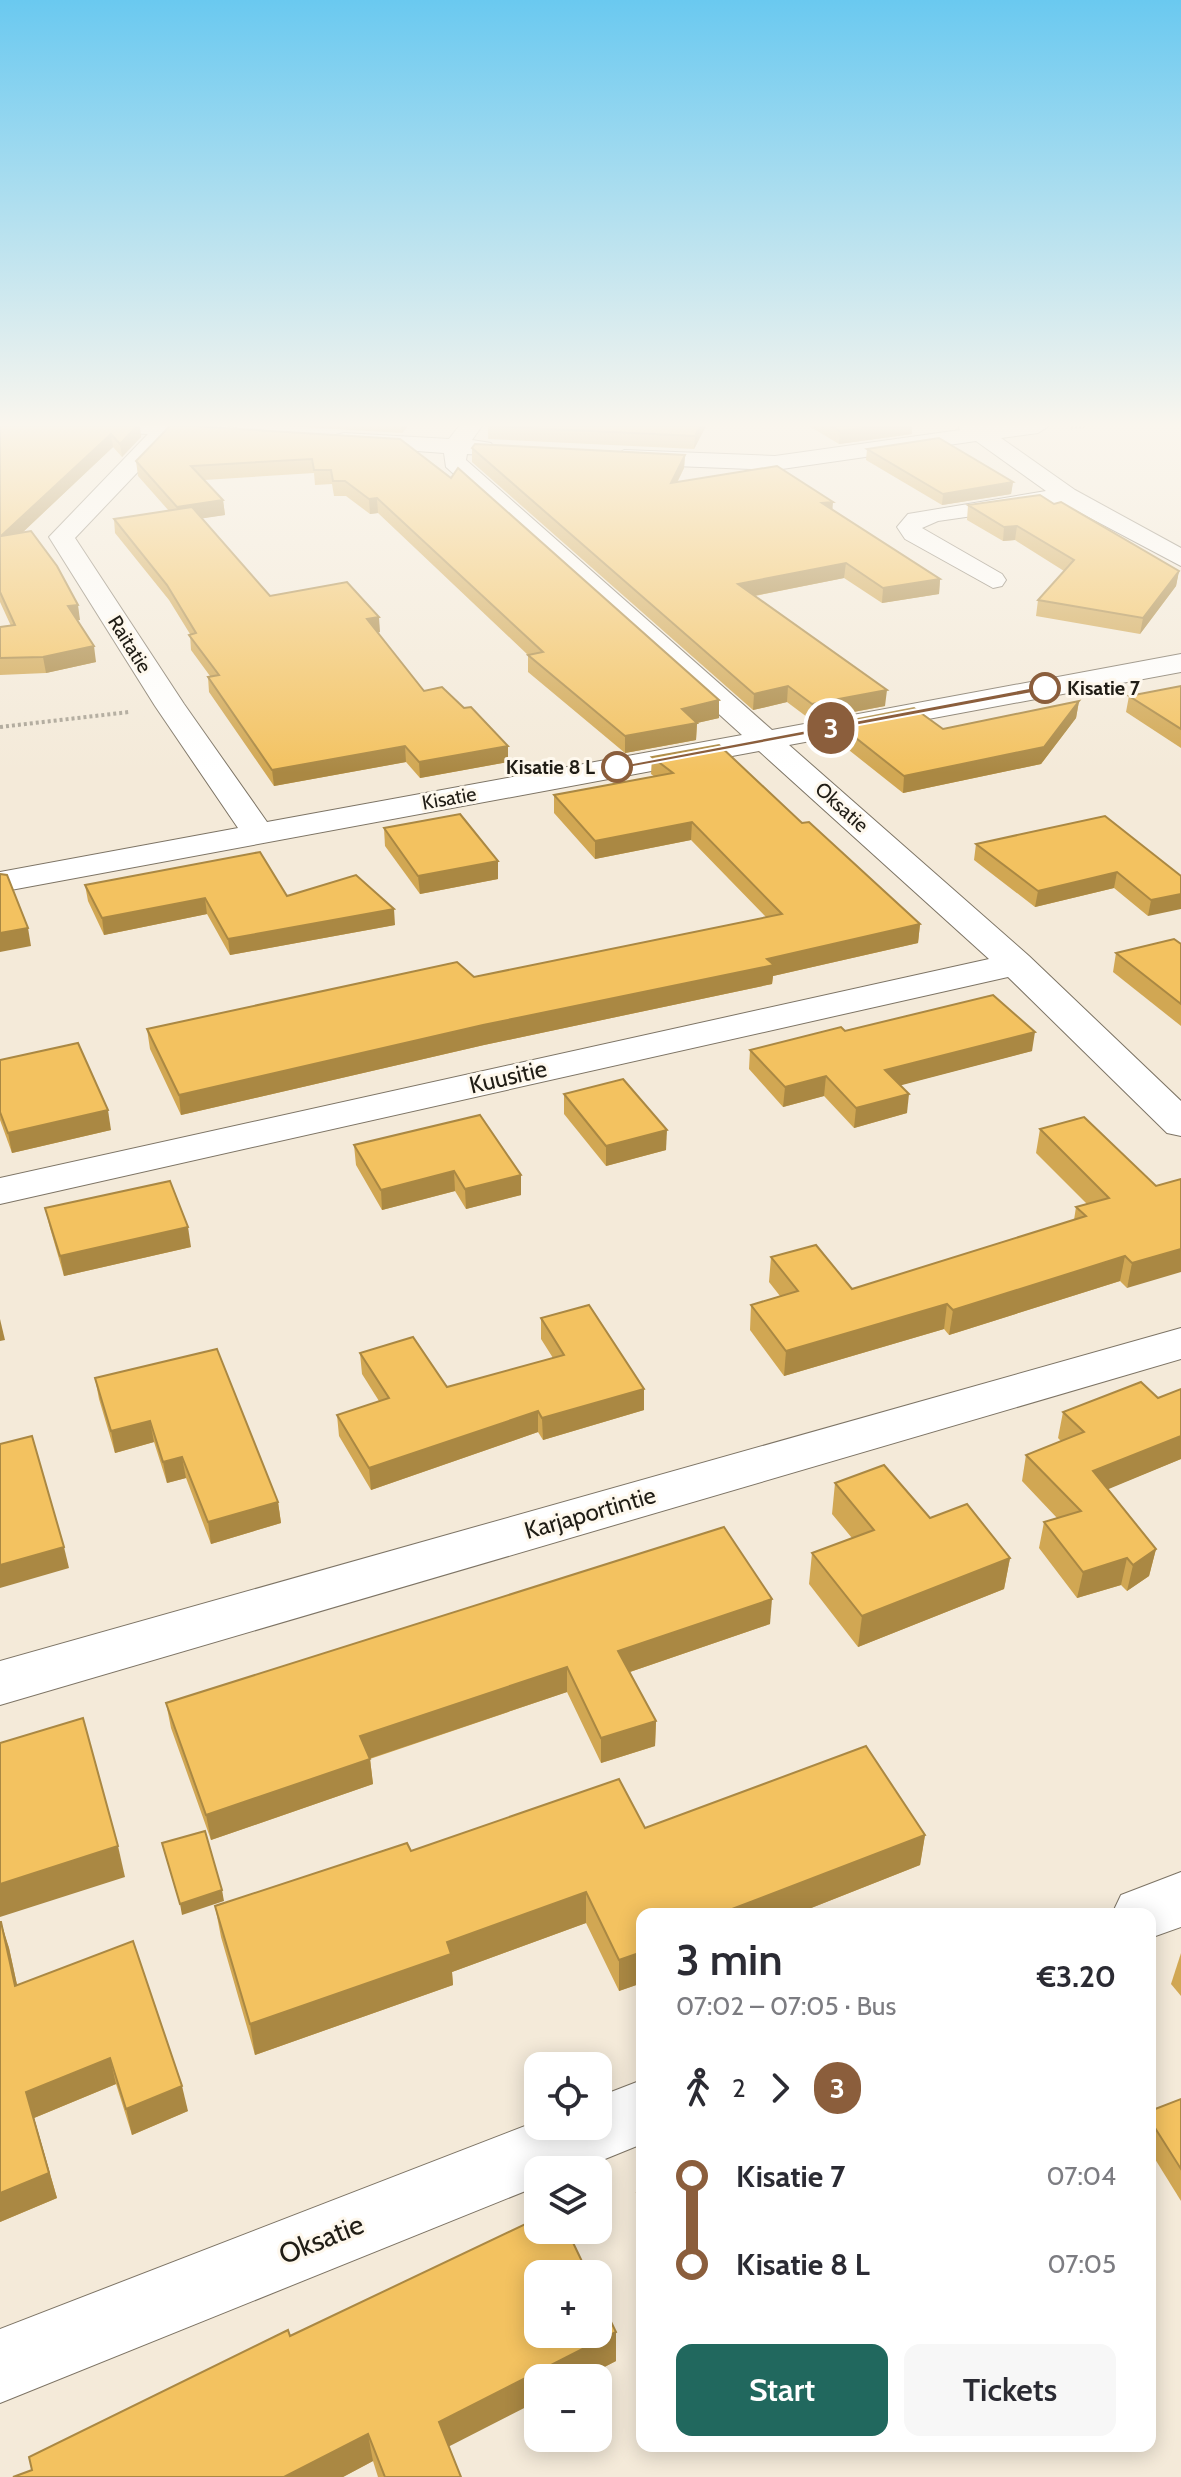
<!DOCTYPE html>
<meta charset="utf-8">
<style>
body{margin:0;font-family:Cabin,sans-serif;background:#f7f7f7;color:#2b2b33;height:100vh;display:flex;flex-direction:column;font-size:30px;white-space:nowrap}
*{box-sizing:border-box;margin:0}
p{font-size:26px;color:#7c7c81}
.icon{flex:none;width:44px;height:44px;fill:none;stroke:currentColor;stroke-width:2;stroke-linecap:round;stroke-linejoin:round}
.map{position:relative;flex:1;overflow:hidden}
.drawer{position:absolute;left:636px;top:1908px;width:520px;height:544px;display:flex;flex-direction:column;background:#fff;border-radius:16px;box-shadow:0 4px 20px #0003}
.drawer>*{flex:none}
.badge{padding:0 16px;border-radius:26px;font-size:28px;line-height:52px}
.controls{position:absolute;left:524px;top:2052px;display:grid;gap:16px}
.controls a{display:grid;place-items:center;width:88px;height:88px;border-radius:16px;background:#fff;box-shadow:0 4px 20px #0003;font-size:40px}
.map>.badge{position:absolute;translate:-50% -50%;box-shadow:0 0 0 4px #fff}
.legs{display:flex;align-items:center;gap:12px;height:88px;padding:0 40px;font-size:26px}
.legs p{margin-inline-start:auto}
.headline{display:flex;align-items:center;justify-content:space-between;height:136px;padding:0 40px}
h1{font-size:44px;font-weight:600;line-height:60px}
.button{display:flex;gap:16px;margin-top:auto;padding:16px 40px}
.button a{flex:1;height:92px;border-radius:16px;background:#21685e;color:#fff;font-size:32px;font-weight:600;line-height:92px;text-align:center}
.button a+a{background:#f7f7f7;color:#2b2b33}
ul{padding:0 40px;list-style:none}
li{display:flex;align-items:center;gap:28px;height:88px;font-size:30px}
li i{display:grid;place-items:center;width:12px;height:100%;margin:0 10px;background:currentColor}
li i::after{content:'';width:20px;height:20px;margin:-10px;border:6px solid;border-radius:50%;background:#fff}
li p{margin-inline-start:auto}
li:first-child i{background:linear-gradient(#0000 50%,currentColor 0)}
li:last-child i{background:linear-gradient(currentColor 50%,#0000 0)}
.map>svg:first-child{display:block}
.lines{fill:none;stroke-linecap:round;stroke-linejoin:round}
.minor-casing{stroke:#7d7465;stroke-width:2}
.path-far1{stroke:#a8a193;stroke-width:3;stroke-dasharray:2 2;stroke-linecap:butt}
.path{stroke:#a8a193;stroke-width:4;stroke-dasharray:3 3;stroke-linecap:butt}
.minor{fill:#fff;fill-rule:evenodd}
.wall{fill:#d1a753}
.shaded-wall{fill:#aa8843}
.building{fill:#f3c260;stroke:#aa8843;stroke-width:2}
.line-1{fill:#8b5e3c;stroke:#fff;stroke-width:2}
.stop-1-dot{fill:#fff;stroke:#8b5e3c;stroke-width:4}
.labels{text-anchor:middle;stroke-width:6;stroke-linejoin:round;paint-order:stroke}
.far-street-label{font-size:20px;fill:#201d16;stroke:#fef8ed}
.far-stop-label{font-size:20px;font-weight:bold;fill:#201d16;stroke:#fef8ed;text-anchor:start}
.street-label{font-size:24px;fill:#201d16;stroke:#fef8ed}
.near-street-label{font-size:28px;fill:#201d16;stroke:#fef8ed}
</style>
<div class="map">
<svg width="1181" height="2477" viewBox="0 0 1181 2477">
<rect width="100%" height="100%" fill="#f4ead9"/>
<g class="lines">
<defs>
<g id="minor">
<path d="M115 426H225L236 428 239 433 228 440 172 436 75 538 184 704 267 822 742 735 446 467 444 453 336 445 333 440 336 435 344 433 449 439 459 426H482L472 440 491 443 494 448 483 455 467 454 466 460 772 730 1181 654V672L789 745 1029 956 1181 1101V1136L1167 1133 1008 977 0 1204V1178L989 959 759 751 0 892V872L238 828 155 706 49 537 148 434 126 433Z"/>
<path d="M958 426H1049L1038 433 1001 438 1075 490 1181 548V566L1062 503 938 521 922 528 1002 574 1006 580 1002 586 993 588 905 539 897 527 908 514 1046 491 976 441 775 470 624 464 612 457 624 450 775 456 960 430Z"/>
<path d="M1181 1328V1359L0 1705V1661Z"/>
<path d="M1181 1872V1927L1150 1938V1914H1112L1121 1895Z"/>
<path d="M642 2080V2144L578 2170H538V2186L0 2403V2329L538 2121V2126H598V2097Z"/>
</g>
</defs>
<use href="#minor" class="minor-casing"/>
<path class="path-far1" d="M1071 428 1086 426"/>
<path class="path" d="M0 727 129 712"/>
<use href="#minor" class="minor"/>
</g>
<g class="wall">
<path d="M0 426 141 437 122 457 113 447 23 532 80 620H78L96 662 46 673 0 675V627L11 626 0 602Z"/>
<path d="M285 426H408L402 433Z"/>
<path d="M488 426H706L694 449 488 439Z"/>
<path d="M809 426H912V434L839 444Z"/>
<path d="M400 439 719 700V718L697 723 696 740 625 753 528 672V655L378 513 370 514 346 496H334L332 484 315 485 314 473 204 480 223 500 225 515 202 518 270 596 380 632 377 633 424 691 508 746V762L420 778 406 762 274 786 209 692 208 677 210 676 191 650 190 634 169 600 115 533 114 519 169 511 138 476 136 461Z"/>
<path d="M472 448 685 455 684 468 678 481 833 510 940 579 939 594 882 603 844 578 755 596 885 706 811 720 787 702 753 710 472 462Z"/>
<path d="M867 449 1013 482 1011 494 942 505 866 460Z"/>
<path d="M968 505 1179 571 1176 586 1140 634 1036 616 1038 600 1064 571 1015 540 1003 541 967 520Z"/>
<path d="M1181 686V748L1126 712 1129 696Z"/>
<path d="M1079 701 1076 718 1041 764 903 793 835 739 837 723 943 729Z"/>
<path d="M652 757 802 823 920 924 918 943 773 976 772 984 484 1045 181 1115 150 1049 147 1029 474 977 766 917 691 840 595 859 554 813V795L655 777 651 774Z"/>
<path d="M384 828 498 861V879L420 894 385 846Z"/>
<path d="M976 844 1181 876 1148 916 1114 888 1035 907 974 860Z"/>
<path d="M85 885 287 896 395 925 230 955 207 914 104 935 88 901Z"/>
<path d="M1181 944V1026L1113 972 1116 953Z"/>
<path d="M845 1031 1032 1051 900 1085 907 1113 854 1128 824 1096 783 1107 749 1069 750 1050Z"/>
<path d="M0 1060 111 1130 12 1153 0 1120Z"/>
<path d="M564 1094 666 1150 606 1166 564 1114Z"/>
<path d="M480 1115 521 1195 466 1209 455 1191 382 1210 356 1165 354 1145Z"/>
<path d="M1040 1129 1156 1186 1127 1288 1120 1281 949 1335 944 1329 784 1376 750 1330 751 1305 780 1296 769 1282 771 1257 852 1289 1074 1220 1076 1207 1087 1204 1036 1153Z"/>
<path d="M45 1208 191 1247 64 1276 50 1228Z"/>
<path d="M541 1318 644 1389V1410L543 1440 538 1432 371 1490 339 1436 337 1415 379 1401 362 1374 360 1353 447 1387 553 1358 541 1339Z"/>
<path d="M95 1378 278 1502 281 1523 211 1544 186 1478 167 1483 154 1442 115 1453 99 1399Z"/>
<path d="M1181 1389V1459L1107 1489 1156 1549 1149 1576 1127 1591 1121 1585 1077 1598 1039 1548 1044 1522 1057 1518 1022 1481 1026 1455 1061 1441 1058 1438 1063 1412 1158 1398Z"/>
<path d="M835 1483 930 1518 1010 1558 1004 1589 858 1647 809 1584 812 1553 852 1538 832 1514Z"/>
<path d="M770 1624 630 1672 656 1721 655 1746 601 1763 567 1692 370 1759 373 1784 211 1840 171 1728 166 1703Z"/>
<path d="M645 1828 925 1835 920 1865 796 1914H642V1983L619 1991 586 1923 452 1972 453 1985 255 2055 221 1937 215 1906 411 1851Z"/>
<path d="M0 1922 9 1948 17 1985 188 2111 132 2135 116 2084 34 2118 57 2198 0 2222Z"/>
<path d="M1181 1953V1996L1171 1984Z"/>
<path d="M1181 2099V2201L1150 2151V2111Z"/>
<path d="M642 2190V2235L636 2222 637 2193Z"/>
<path d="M290 2336 616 2361 583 2378H538L449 2446 461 2477H378L373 2461 343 2477H13L32 2470Z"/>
</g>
<g class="shaded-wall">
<path d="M137 426H140L141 437 122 457 120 444Z"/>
<path d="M401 426H408L402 433Z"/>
<path d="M700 426H706L694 449 695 436Z"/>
<path d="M878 426H912V434L839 444 840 431Z"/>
<path d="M111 434 113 447 4 550 1 536Z"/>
<path d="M685 455 684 468 670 496 671 483Z"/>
<path d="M1013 482 1011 494 942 505 943 494Z"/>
<path d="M377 498 378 513 370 514 369 499Z"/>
<path d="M223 500 225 515 179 522 177 507Z"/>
<path d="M833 502 832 516 822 503Z"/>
<path d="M1017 526 1015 540 1003 541 1004 527Z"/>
<path d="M846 563 844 578 738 599V584Z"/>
<path d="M1179 571 1176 586 1140 634 1143 618Z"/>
<path d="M940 579 939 594 882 603 883 588Z"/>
<path d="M78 605 80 620 71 621 68 606Z"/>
<path d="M379 617 380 632 368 634 367 619Z"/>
<path d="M94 646 96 662 46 673 43 657Z"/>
<path d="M788 686 787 702 753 710 754 694Z"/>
<path d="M887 690 885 706 811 720 812 704Z"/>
<path d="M719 700V718L697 723 696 740 625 753V736L682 709Z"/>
<path d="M1079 701 1076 718 1041 764 903 793 904 776Z"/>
<path d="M405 746 406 762 274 786 272 770Z"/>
<path d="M508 746V762L420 778 419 762Z"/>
<path d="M692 822 691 840 595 859V841Z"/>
<path d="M498 861V879L420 894 418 876Z"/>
<path d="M1117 872 1114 888 1035 907 1038 891Z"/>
<path d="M1181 894V909L1148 916 1151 900Z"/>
<path d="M205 898 207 914 104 935 102 918Z"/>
<path d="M394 909 395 925 230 955 228 939Z"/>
<path d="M920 924 918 943 773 976 772 984 484 1045 181 1115 179 1095Z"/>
<path d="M28 928 31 946 0 952V933Z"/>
<path d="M1035 1032 1032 1051 883 1090 885 1070Z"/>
<path d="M826 1076 824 1096 783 1107 785 1087Z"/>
<path d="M909 1094 907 1113 854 1128 856 1108Z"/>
<path d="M108 1110 111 1130 12 1153 8 1133Z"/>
<path d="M667 1130 666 1150 606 1166V1146Z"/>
<path d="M454 1171 455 1191 382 1210 381 1190Z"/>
<path d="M521 1175V1195L466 1209 465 1189Z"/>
<path d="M188 1227 191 1247 64 1276 60 1256Z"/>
<path d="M1181 1249V1272L1127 1288 1132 1263Z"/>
<path d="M1125 1256 1120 1281 949 1335 953 1310Z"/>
<path d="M947 1304 944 1329 784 1376 786 1351Z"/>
<path d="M0 1319 5 1340 0 1341Z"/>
<path d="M644 1389V1410L543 1440 542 1418Z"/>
<path d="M538 1411V1432L371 1490 369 1468Z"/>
<path d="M150 1421 154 1442 115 1453 111 1431Z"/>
<path d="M1181 1436V1459L1087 1498 1093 1471Z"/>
<path d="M182 1457 186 1478 167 1483 163 1462Z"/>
<path d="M278 1502 281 1523 211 1544 208 1522Z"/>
<path d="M64 1547 69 1568 0 1588V1565Z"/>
<path d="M1156 1549 1149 1576 1127 1591 1133 1565Z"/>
<path d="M1010 1558 1004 1589 858 1647 862 1616Z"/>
<path d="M1127 1558 1121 1585 1077 1598 1083 1572Z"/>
<path d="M772 1599 770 1624 618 1676V1651Z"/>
<path d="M567 1667V1692L362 1761 360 1736Z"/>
<path d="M656 1721 655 1746 601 1763V1738Z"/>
<path d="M370 1759 373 1784 211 1840 206 1815Z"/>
<path d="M925 1835 920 1865 796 1914H719Z"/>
<path d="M118 1846 125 1877 0 1917V1884Z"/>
<path d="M222 1890 224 1901 182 1915 180 1904Z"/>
<path d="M586 1892V1923L452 1972 453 1985 255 2055 250 2024 447 1942Z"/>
<path d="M1 1922 9 1948 23 2012 15 1986Z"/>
<path d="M642 1952V1983L619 1991V1960Z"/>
<path d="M110 2058 116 2084 34 2118 57 2198 0 2222V2193L26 2092Z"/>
<path d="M182 2086 188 2111 132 2135 126 2109Z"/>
<path d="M616 2332V2361L583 2378H538V2401L442 2450 439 2422Z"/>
<path d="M368 2434 373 2461 343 2477H284Z"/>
</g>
<g class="building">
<path d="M0 426H137L120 444 111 434 1 536 31 531 57 566 78 605 68 606 94 646 43 657 0 658V627L15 625 0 592Z"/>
<path d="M170 426H191L400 439 451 478 458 468 719 700 682 709 697 723 625 736 528 655 543 652 377 498 369 499 345 481H333L331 470H314L312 459 191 466 223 500 177 507 136 461Z"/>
<path d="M488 426H700L695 436Z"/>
<path d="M831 426H878L840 431Z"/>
<path d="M939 438 1013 482 943 494 867 449Z"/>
<path d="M475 444 685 455 671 483 777 466 833 502 822 503 940 579 883 588 846 563 738 584 887 690 812 704 788 686 754 694 472 448Z"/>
<path d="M1040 495 1054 504 1061 502 1179 571 1143 618 1038 600 1074 560 1017 526 1004 527 968 505Z"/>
<path d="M192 507 270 596 347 582 379 617 367 619 424 691 442 687 464 708 471 707 508 746 419 762 405 746 272 770 208 677 219 675 189 635 196 633 167 585 114 519Z"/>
<path d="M1181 686V729L1129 696Z"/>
<path d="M1079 701 1044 747 904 776 837 723 914 708 943 729Z"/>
<path d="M719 745 802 823 809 822 920 924 767 959 774 965 483 1025 179 1095 147 1029 457 962 474 977 782 914 692 822 595 841 554 795 673 773 652 757Z"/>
<path d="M460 814 498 861 418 876 384 828Z"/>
<path d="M1105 816 1181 876V894L1151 900 1117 872 1038 891 976 844Z"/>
<path d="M260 852 287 896 356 875 394 909 228 939 205 898 102 918 85 885Z"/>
<path d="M0 874 7 875 28 928 0 933Z"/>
<path d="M1174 939 1181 944V1004L1116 953Z"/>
<path d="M993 995 1035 1032 885 1070 909 1094 856 1108 826 1076 785 1087 750 1050 841 1027 845 1031Z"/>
<path d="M78 1043 108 1110 8 1133 0 1112V1060Z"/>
<path d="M623 1079 667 1130 606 1146 564 1094Z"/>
<path d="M480 1115 521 1175 465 1189 454 1171 381 1190 354 1145Z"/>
<path d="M1084 1117 1156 1186 1181 1179V1249L1132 1263 1125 1256 953 1310 947 1304 786 1351 751 1305 798 1291 771 1257 816 1245 852 1289 1086 1216 1076 1207 1109 1198 1040 1129Z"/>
<path d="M170 1181 188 1227 60 1256 45 1208Z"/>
<path d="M589 1305 644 1389 542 1418 538 1411 369 1468 337 1415 389 1398 360 1353 413 1337 447 1387 564 1355 541 1318Z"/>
<path d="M217 1349 278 1502 208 1522 182 1457 163 1462 150 1421 111 1431 95 1378Z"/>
<path d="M1141 1382 1158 1398 1181 1389V1436L1093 1471 1156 1549 1133 1565 1127 1558 1083 1572 1044 1522 1081 1511 1026 1455 1084 1432 1063 1412Z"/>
<path d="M32 1436 64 1547 0 1565V1444Z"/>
<path d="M884 1465 930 1518 967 1504 1010 1558 862 1616 812 1553 874 1530 835 1483Z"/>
<path d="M724 1527 772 1599 618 1651 656 1721 601 1738 567 1667 360 1736 370 1759 206 1815 166 1703Z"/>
<path d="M83 1718 118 1846 0 1884V1743Z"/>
<path d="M866 1746 925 1835 719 1914H642V1952L619 1960 586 1892 447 1942 451 1954 250 2024 215 1906 407 1843 411 1851 619 1779 645 1828Z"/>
<path d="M205 1831 222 1890 180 1904 162 1843Z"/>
<path d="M0 1922H1L15 1986 133 1941 182 2086 126 2109 110 2058 26 2092 49 2173 0 2193Z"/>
<path d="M1181 2099V2169L1150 2120V2111Z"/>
<path d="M642 2190V2203L637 2193Z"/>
<path d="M538 2218V2230H567L588 2274H538V2334H598V2295L616 2332 439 2422 461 2477H385L368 2434 284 2477H13L32 2470 29 2457 288 2330 290 2336Z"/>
</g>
<linearGradient id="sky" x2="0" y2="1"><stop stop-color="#6ac9f0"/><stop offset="0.55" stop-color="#faf6ee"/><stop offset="1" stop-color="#faf6ee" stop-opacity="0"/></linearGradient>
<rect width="1181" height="773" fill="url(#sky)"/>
<path class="line-1" d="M1045 685 1048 690 617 770 612 767Z"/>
<g class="stop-1-dot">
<circle cx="1045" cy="688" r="14"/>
<circle cx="617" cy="767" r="14"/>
</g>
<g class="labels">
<g class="far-street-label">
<text transform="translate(130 644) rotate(58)" y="7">Raitatie</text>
<text transform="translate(449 798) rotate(-10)" y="7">Kisatie</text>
<text transform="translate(842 807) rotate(42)" y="7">Oksatie</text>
</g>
<g class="far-stop-label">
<text x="1067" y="695">Kisatie 7</text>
<text x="595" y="774" text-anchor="end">Kisatie 8 L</text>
</g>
<g class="street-label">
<text transform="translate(508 1077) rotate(-13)" y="8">Kuusitie</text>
<text transform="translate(590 1513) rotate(-16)" y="8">Karjaportintie</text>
</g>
<g class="near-street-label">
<text transform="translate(321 2239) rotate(-22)" y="10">Oksatie</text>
</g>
</g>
</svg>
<div class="controls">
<a><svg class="icon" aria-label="locate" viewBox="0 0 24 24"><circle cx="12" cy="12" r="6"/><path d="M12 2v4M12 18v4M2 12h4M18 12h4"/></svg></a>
<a><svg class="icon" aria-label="layers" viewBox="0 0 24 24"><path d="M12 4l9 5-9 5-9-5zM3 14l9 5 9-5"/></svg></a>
<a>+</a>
<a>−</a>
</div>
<b class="badge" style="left:831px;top:728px;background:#8b5e3c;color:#fff">3</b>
<section class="drawer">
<div class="headline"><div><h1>3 min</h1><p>07:02 – 07:05 · Bus</p></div><b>€3.20</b></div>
<div class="legs"><svg class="icon" aria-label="walk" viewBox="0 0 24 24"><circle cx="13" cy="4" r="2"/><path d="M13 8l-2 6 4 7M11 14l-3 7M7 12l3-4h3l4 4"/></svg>2<svg class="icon" aria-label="forward" viewBox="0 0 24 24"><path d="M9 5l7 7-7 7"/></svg><b class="badge" style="background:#8b5e3c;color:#fff">3</b></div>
<ul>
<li><i style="color:#8b5e3c"></i><b>Kisatie 7</b><p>07:04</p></li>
<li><i style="color:#8b5e3c"></i><b>Kisatie 8 L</b><p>07:05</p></li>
</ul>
<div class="button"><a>Start</a><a>Tickets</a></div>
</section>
</div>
